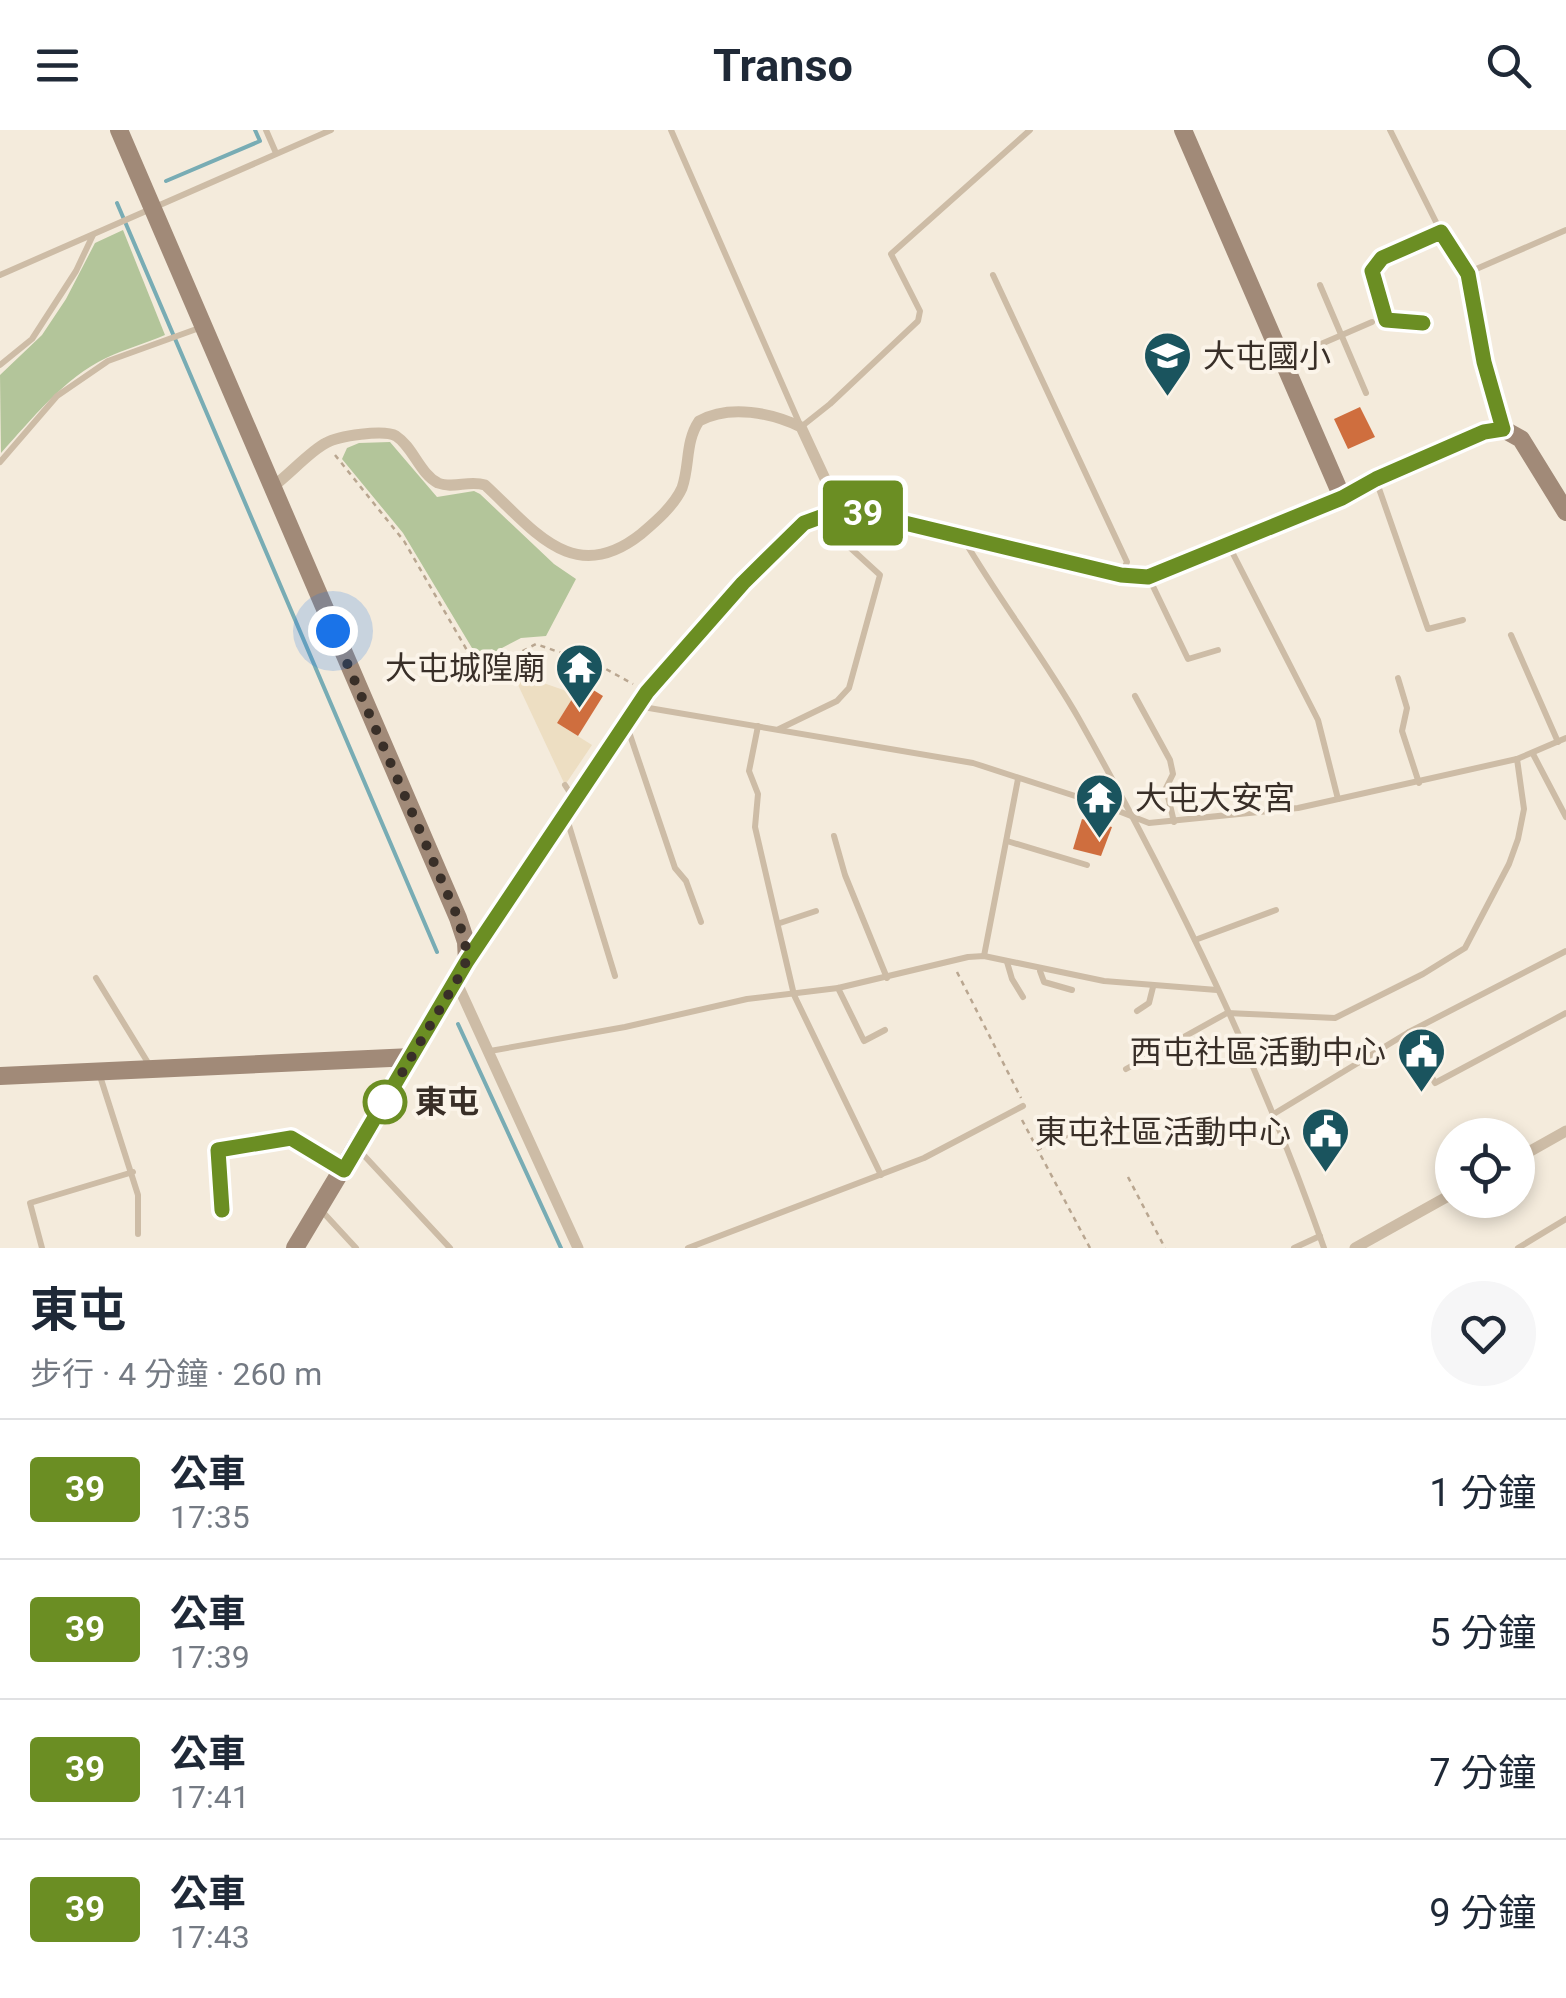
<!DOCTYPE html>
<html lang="zh-TW">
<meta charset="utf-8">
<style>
body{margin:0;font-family:Roboto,"Noto Sans TC",sans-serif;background:#f6f6f7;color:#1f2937;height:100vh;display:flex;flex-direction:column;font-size:38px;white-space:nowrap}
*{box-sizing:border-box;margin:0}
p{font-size:32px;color:#747a83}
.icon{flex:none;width:55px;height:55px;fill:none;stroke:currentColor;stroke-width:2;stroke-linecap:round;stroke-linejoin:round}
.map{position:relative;height:1118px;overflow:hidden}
.panel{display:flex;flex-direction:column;background:#fff;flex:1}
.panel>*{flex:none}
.badge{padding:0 20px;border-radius:8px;font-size:35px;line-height:65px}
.controls{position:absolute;left:1435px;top:988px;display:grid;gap:20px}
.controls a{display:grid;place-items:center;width:100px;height:100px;border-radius:50%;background:#fff;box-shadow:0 5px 15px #0003;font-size:50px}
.you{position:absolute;width:50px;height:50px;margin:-25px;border:8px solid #fff;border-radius:50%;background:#1a73e8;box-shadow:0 0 0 15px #1a73e833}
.map>.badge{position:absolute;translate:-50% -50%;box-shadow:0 0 0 5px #fff}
.round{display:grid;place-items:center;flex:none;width:105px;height:105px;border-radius:52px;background:#f6f6f7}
.headline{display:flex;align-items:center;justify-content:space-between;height:170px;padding:0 30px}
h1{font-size:48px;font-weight:700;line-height:75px}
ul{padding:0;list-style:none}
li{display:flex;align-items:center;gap:30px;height:140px;padding:0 30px;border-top:2px solid #e0e1e3}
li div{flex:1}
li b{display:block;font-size:38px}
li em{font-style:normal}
li .badge{min-width:110px;font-weight:700;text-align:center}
header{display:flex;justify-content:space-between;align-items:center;height:130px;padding:0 30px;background:#fff;font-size:45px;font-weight:700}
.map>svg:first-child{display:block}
.green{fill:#b3c59a}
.plaza{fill:#eddec2}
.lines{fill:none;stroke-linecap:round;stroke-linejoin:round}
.stream{stroke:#78acb4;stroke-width:4}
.building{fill:#cf6e3e}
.path{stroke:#b9a690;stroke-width:2.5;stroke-dasharray:5 5;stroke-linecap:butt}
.lane{stroke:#cdbca6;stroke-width:6}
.street{stroke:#cdbca6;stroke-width:11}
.secondary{stroke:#a18a78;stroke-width:18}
.line-casing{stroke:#fff;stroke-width:22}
.line{stroke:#6b8e23;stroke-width:15}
.walk{stroke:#392f28;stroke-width:10;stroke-dasharray:0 18}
.stop-dot{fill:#fff;stroke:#6b8e23;stroke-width:5}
.labels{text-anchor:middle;stroke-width:8;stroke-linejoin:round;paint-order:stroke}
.poi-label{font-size:32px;fill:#392f28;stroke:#fbf4e9;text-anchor:end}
.stop-label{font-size:32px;font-weight:bold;fill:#392f28;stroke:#fbf4e9;text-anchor:start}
</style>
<header><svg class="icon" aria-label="menu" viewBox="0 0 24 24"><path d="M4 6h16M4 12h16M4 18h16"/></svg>Transo<svg class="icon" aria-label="search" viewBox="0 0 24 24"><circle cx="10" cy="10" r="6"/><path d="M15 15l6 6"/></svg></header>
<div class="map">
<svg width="1566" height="1118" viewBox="0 0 1566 1118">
<rect width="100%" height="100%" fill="#f4ebdc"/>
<g class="green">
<path d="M123 100 165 205C146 213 125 219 106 228 64 248 32 289 1 323L0 245 42 205 66 169 95 113Z"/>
<path d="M390 312 437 367 474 361 480 364 554 434 576 449 546 506 521 508 483 528 475 523 403 403 342 329 347 318 359 313Z"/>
</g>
<path class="plaza" d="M512 542 575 564 557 593 592 615 565 655Z"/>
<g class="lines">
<g class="stream">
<path d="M166 51 260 11 255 0"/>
<path d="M117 73 437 822"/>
<path d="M458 894 561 1118"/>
</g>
</g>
<g class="building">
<path d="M1360 277 1375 307 1348 319 1334 289Z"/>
<path d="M582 553 603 566 578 606 557 593Z"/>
<path d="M1082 689 1112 697 1101 726 1073 719Z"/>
</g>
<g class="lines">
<g class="path">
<path d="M335 325 404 411 472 529C494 541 516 524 536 514L604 538 633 554"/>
<path d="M957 842 1021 968"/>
<path d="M1022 990 1090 1118"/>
<path d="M1037 1020 1104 990"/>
<path d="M1128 1047 1165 1118"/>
</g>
<g class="lane">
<path d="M266 0 276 23"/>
<path d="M671 0 801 297 830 274 918 191 920 181 891 124 1030 0"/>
<path d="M1390 0 1441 102 1467 143"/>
<path d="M0 145 331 0"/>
<path d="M993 145 1127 432 1122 443"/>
<path d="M1320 155 1366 263"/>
<path d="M1423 193 1386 190 1372 141 1382 128 1441 102"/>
<path d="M1284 230 1372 192"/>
<path d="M0 235 32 209 76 141 93 105"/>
<path d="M1502 295 1483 232 1467 143 1566 100"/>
<path d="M0 332 57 266 108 231 202 197"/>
<path d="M1376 350 1428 499 1463 490"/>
<path d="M964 410C1000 471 1044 528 1079 589 1174 758 1260 935 1324 1118"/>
<path d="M1228 414 1318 590 1338 669"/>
<path d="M1149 448 1188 529 1218 520"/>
<path d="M1511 505 1558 612"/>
<path d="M1398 548 1407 578 1402 601 1419 653"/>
<path d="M1135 566 1170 630 1173 644 1166 658 1174 692"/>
<path d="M643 577 973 633 1103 675 1149 693 1298 678 1517 629 1566 608"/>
<path d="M758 596 749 641 758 664 755 697 794 865 881 1045"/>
<path d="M628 599 675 738 686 751 701 792"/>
<path d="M779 599 837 571 849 558 880 445 822 392"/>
<path d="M1533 624 1566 687"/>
<path d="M565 655 574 669"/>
<path d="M567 689 615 846"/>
<path d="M834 706 845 745 887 848"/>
<path d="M1007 711 1087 735"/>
<path d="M780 793 816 781"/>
<path d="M1195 810 1276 780"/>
<path d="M984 826 1018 649"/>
<path d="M1007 832 1012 849 1023 867"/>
<path d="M1040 841 1044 852 1072 860"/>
<path d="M96 848 150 936"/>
<path d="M838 858 864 911 885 900"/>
<path d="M1137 881 1149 873 1153 857"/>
<path d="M1409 902 1435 953 1566 883"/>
<path d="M490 921 625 897 747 869 838 858 968 827 984 826 1104 851 1217 860"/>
<path d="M1126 939 1227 883 1335 888 1423 844 1465 818 1509 734 1518 709 1524 679 1517 629"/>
<path d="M100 946 138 1065V1104"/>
<path d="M1272 985 1409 902 1566 821"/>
<path d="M358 1019 450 1118"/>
<path d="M320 1079 356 1118"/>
<path d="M222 1080 217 1019 291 1008 341 1039"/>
<path d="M42 1118 30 1073 133 1042"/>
<path d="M688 1118 924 1028 1023 976"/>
<path d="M1294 1118 1320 1106"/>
<path d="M1518 1118 1566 1089"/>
</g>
<g class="street">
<path d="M271 358C288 346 311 320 326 313 338 306 384 299 396 306 413 317 420 344 438 353 453 359 469 350 485 355 533 399 573 458 641 404 655 392 674 376 682 358 690 335 685 312 699 291 730 274 772 283 801 297L840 381"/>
<path d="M456 851 578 1118"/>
<path d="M1518 1028 1566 1001"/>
<path d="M1355 1118 1452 1064"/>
</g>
<g class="secondary">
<path d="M119 0 458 788 466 812 467 831"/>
<path d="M1183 0 1342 367"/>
<path d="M0 946 412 927"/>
<path d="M295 1118 467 831 647 562 743 453 803 393 840 381 863 383 1121 445 1149 447 1342 367 1376 349 1484 301 1503 299 1521 309 1566 382"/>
</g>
</g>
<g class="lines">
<defs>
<path id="line" d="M222 1080 218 1020 291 1008 344 1040 467 831 647 562 743 453 804 393 840 380 863 383 1121 445 1148 447 1342 368 1376 349 1484 302 1503 299 1484 232 1468 144 1441 102 1382 128 1372 141 1386 190 1423 193"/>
</defs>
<use href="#line" class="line-casing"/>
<use href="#line" class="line"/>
<path class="walk" d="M333 501 458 788 468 825 463 840 377 985 385 972"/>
</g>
<defs>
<symbol id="school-pin" viewBox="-11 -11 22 30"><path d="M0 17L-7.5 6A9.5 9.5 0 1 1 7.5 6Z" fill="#1a545e" stroke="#fbf4e9"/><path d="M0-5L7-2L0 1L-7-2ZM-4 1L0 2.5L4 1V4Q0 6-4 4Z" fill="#fff"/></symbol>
<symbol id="temple-pin" viewBox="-11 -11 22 30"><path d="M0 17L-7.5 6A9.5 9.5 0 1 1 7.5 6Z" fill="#1a545e" stroke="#fbf4e9"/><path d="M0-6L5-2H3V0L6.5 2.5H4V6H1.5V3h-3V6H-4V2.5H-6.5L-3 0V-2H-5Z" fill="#fff"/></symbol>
<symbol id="civic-pin" viewBox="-11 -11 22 30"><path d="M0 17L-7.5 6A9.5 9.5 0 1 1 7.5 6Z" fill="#1a545e" stroke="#fbf4e9"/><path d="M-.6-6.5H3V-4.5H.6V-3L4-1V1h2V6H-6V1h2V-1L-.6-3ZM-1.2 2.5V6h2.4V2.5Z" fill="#fff"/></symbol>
</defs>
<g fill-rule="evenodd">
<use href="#school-pin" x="1140" y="198" width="55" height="75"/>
<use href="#temple-pin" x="552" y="510" width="55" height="75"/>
<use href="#temple-pin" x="1072" y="640" width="55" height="75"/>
<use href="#civic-pin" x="1394" y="894" width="55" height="75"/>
<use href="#civic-pin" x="1298" y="974" width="55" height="75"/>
</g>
<circle class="stop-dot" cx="385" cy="972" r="20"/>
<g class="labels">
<g class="poi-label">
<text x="1203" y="237" text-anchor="start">大屯國小</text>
<text x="545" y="549">大屯城隍廟</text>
<text x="1135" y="679" text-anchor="start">大屯大安宮</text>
<text x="1386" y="933">西屯社區活動中心</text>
<text x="1291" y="1013">東屯社區活動中心</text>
</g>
<g class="stop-label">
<text x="415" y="983">東屯</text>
</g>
</g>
</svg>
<div class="controls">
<a><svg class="icon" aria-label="locate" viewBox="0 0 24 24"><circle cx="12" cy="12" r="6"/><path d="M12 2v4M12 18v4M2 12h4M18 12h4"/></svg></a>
</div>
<div class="you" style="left:333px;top:501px"></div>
<b class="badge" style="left:863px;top:383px;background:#6b8e23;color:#fff">39</b>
</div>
<section class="panel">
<div class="headline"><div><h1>東屯</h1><p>步行 · 4 分鐘 · 260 m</p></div><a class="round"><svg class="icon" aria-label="heart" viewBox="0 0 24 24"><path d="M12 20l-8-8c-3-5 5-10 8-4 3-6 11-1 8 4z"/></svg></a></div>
<ul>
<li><span class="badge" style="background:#6b8e23;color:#fff">39</span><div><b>公車</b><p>17:35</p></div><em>1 分鐘</em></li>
<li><span class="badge" style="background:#6b8e23;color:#fff">39</span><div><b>公車</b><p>17:39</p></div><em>5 分鐘</em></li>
<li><span class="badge" style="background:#6b8e23;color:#fff">39</span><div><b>公車</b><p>17:41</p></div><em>7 分鐘</em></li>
<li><span class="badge" style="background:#6b8e23;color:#fff">39</span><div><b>公車</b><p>17:43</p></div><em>9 分鐘</em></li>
</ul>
</section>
